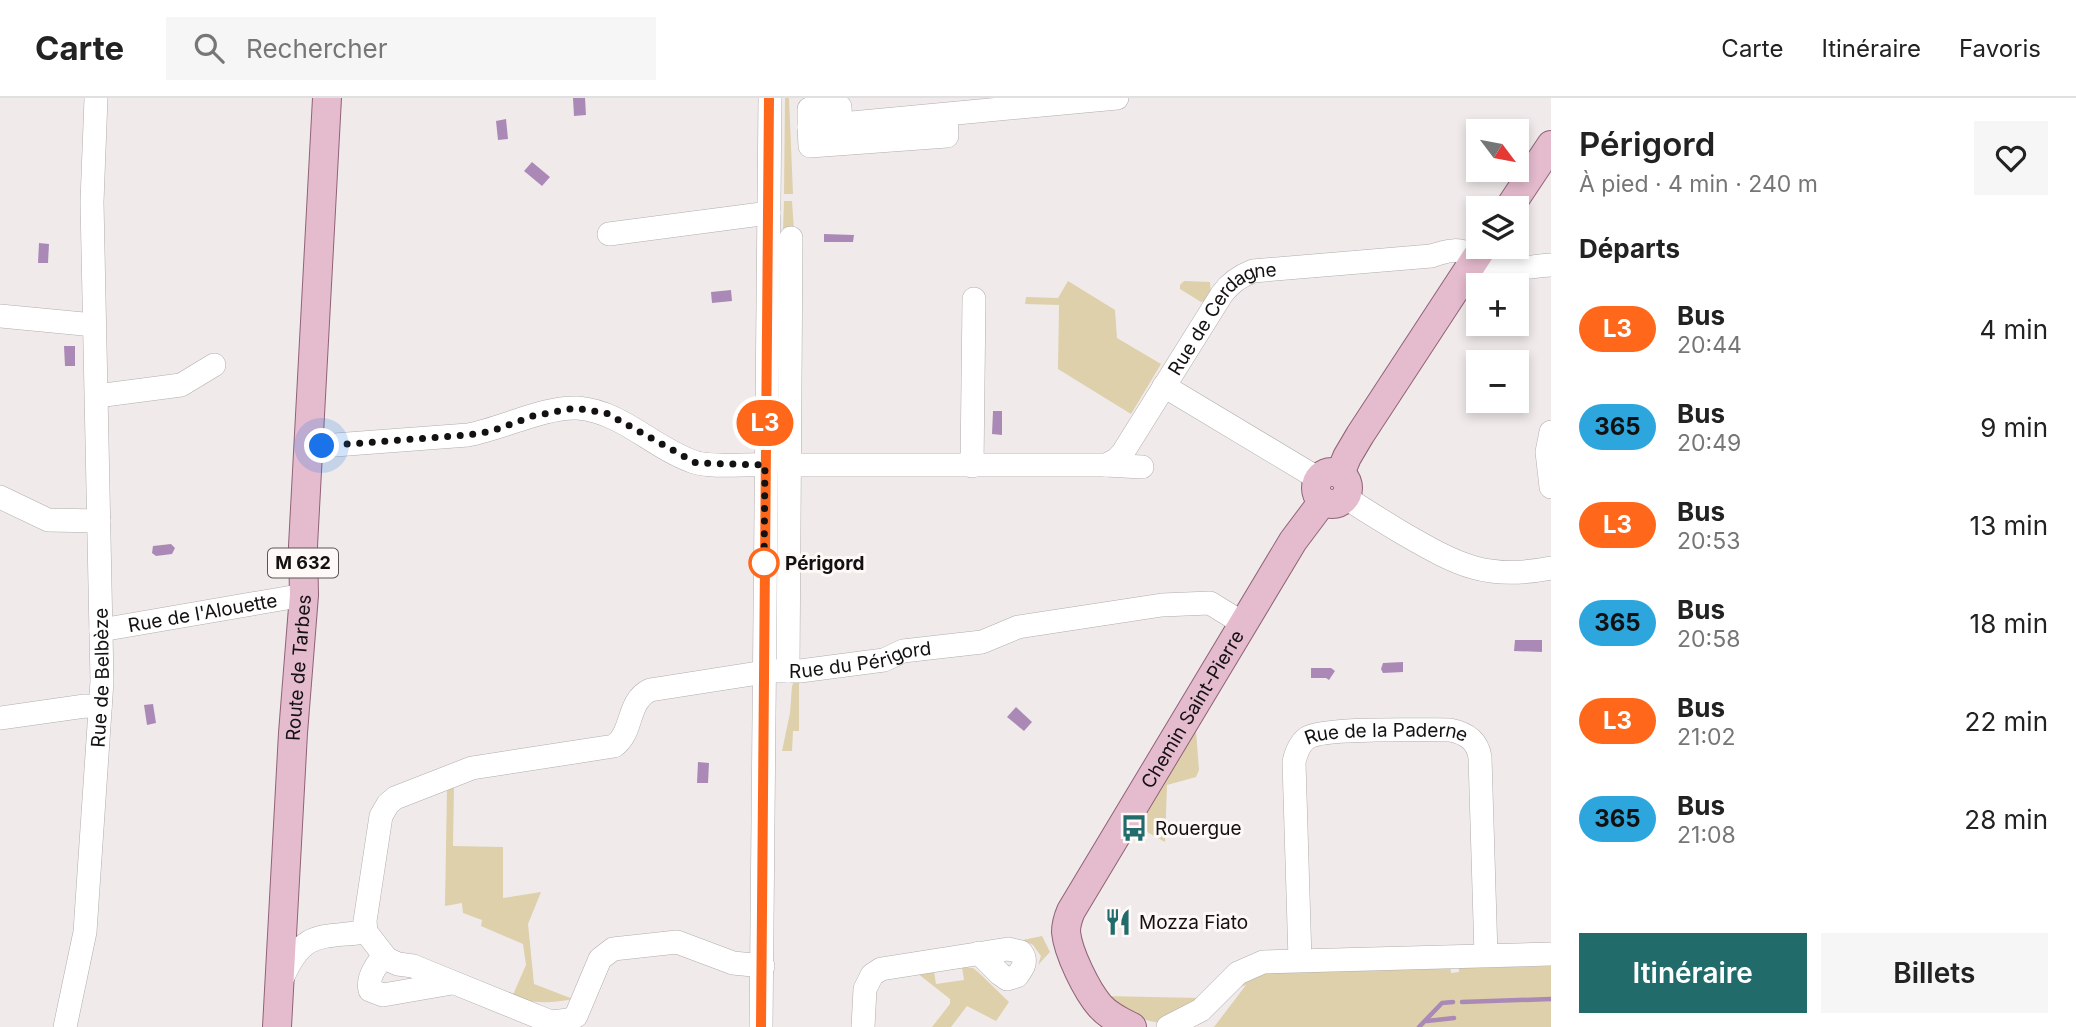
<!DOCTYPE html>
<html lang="fr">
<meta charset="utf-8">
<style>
body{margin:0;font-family:Inter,sans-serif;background:#f6f6f6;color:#222;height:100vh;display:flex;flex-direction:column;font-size:26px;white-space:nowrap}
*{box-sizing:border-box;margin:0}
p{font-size:23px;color:#767676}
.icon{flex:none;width:38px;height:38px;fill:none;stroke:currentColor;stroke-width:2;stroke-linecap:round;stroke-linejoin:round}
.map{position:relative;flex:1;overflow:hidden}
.details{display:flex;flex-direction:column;background:#fff;width:525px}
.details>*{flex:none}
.badge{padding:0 14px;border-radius:23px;font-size:24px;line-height:46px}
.needle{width:46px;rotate:122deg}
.tools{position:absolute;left:1466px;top:21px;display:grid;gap:14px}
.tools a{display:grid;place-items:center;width:63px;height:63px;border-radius:0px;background:#fff;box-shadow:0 4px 10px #0003;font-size:35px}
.you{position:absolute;width:35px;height:35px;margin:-18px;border:5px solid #fff;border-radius:50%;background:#1a73e8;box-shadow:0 0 0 10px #1a73e833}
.map>.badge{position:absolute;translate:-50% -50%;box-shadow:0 0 0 4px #fff}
h2{padding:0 28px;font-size:26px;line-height:63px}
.round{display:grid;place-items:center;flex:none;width:74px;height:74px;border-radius:0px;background:#f6f6f6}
.summary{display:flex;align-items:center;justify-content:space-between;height:119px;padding:0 28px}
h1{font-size:33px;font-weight:600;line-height:52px}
.primary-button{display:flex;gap:14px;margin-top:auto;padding:14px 28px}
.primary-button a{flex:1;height:80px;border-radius:0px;background:#216c6a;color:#fff;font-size:28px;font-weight:600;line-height:80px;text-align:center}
.primary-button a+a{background:#f6f6f6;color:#222}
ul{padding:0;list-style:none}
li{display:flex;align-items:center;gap:21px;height:98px;padding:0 28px}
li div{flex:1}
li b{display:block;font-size:26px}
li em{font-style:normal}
li .badge{min-width:77px;font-weight:700;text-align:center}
header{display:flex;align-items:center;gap:42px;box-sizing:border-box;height:98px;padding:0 35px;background:#fff;border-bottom:2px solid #e0e0e0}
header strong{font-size:33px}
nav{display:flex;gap:38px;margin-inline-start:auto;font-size:24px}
.search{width:490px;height:63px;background:#f6f6f6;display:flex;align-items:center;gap:18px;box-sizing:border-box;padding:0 24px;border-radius:0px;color:#767676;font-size:26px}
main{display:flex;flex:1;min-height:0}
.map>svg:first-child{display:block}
.green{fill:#ddd0aa}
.water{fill:#ab89b6}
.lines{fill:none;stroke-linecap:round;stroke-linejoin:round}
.stream{stroke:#ab89b6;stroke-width:4.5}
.minor-casing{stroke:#b2acac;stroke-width:24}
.major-casing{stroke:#906277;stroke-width:30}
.minor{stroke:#fff;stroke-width:23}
.major{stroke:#e5bbce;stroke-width:28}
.line-casing{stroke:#fff;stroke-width:16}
.line{stroke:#ff671b;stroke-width:10}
.walk{stroke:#131111;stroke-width:7;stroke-dasharray:0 12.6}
.stop-dot{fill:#fff;stroke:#ff671b;stroke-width:3.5}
.labels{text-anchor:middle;stroke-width:6;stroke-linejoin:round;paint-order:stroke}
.shield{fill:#fef8f7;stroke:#5a5656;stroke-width:2}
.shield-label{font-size:18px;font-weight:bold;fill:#131111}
.street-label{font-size:19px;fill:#131111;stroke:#fef8f7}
.stop-label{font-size:19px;font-weight:bold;fill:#131111;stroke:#fef8f7;text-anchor:start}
.poi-label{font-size:19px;fill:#131111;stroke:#fef8f7;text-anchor:start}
</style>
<header>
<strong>Carte</strong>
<div class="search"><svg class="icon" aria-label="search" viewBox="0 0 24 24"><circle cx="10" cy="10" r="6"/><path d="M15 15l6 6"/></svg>Rechercher</div>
<nav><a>Carte</a><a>Itinéraire</a><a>Favoris</a></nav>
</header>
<main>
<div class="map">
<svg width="1551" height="929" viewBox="0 0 1551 929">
<rect width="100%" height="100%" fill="#f0ebea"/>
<g class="green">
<path d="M785 0H789L793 96H784Z"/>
<path d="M784 103H792L794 133H783Z"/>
<path d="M1068 183 1115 212 1117 240 1161 266 1131 316 1058 271 1059 207 1025 206 1026 199 1058 200Z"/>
<path d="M1184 183 1210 184 1211 198 1206 203 1201 204 1180 191V187Z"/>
<path d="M801 582 799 586V633H793L792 653H782L790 615 792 588 794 584Z"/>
<path d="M1196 633 1199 672 1196 679 1167 687 1165 744 1138 729Z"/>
<path d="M454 688 453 748 503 749V800L541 794 528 826 534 886 573 901C555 905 530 906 512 899L526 867 523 846 481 828 482 822 463 815 462 805 445 808 447 690Z"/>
<path d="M1042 838 1050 854 1038 867 1041 858 1033 847 1023 842Z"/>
<path d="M1450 864 1451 875 1459 874V864L1469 870 1551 868V929H1214L1246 887 1237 890 1252 874 1442 870Z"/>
<path d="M962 869 973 870 978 874 1009 904 996 923 967 908 951 929H932L950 906V901L917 875 934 873 936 886 964 882Z"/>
<path d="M1102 898 1201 900C1192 907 1180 921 1170 924 1147 929 1120 909 1102 898Z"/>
</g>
<g class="water">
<path d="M573 0H585L586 17 574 18Z"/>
<path d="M506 21 508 41 498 42 496 23Z"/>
<path d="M532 64 550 79 542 88 524 73Z"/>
<path d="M824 136 854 137 853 144H824Z"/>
<path d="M39 145 49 146 48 165H38Z"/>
<path d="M731 192 732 203 712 205 711 194Z"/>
<path d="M64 248H75V268H65Z"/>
<path d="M993 313H1002V337L992 336Z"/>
<path d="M171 446 175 450 172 456 156 458 152 455 153 448Z"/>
<path d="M1515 542H1542V554L1514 553Z"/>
<path d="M1403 564V574L1383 575 1381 571 1383 565Z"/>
<path d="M1311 570H1331L1335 573 1329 582 1326 580H1311Z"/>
<path d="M153 606 156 625 147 627 144 607Z"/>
<path d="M1016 609 1032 624 1024 633 1007 619Z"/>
<path d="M698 664 709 665 708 685H697Z"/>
</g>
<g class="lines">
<g class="stream">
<path d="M1462 904 1551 901"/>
<path d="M1427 923 1454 920"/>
<path d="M1419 929 1442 905 1453 904"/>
</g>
<defs>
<g id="minor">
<path d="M946 17 947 38 810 48 809 29 1117 0"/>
<path d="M809 29V11L840 9 841 26"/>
<path d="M609 136 769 115"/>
<path d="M1470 168C1485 177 1532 168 1551 167"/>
<path d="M0 218 94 227"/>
<path d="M1164 288 1319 381"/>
<path d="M97 298 181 287 214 267"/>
<path d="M1551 334 1547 354 1551 389"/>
<path d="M308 349 468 337C501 331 546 308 578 310 623 314 653 350 694 364 712 370 745 366 765 367"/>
<path id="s1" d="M788 367H1106L1116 362 1122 356 1222 196C1230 185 1240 178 1253 173L1431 158C1449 152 1460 149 1476 160"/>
<path d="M1106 367 1142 369"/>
<path d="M972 368 974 201"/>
<path d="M0 399 48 422 99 423"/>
<path d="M1345 399C1364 412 1384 424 1404 436 1458 467 1487 483 1551 470"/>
<path id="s2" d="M101 532 304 497"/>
<path d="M788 573 791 140"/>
<path d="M0 620 85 608 100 609"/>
<path id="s3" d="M366 834 365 823 381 718 388 706 395 700 472 670 614 648C634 634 626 604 650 592L771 573H800L884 562 903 553 982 544 1018 529 1162 507 1210 505 1244 526"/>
<path d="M366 834 387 861 398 866 413 868 551 924 569 922 576 918 600 861 613 851 677 844 733 865 763 868"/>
<path d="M384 858C376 867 367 880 370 892L383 897 452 885"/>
<path id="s4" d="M1300 862 1294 664C1296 655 1299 646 1307 640 1324 629 1424 632 1450 632 1466 635 1477 642 1480 659L1486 857"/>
<path d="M282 881C303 832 319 840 366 834"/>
<path id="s5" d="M65 929 85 834 102 583 92 104 96 0"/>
<path d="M761 929 770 0"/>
<path d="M863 929 865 891 872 877 881 871 1008 851 1021 854C1028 863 1023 870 1017 878L1007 881 1000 876 979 855"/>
<path d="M1168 929 1201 912 1238 875 1263 864 1551 856"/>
</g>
<g id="major">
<path d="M1509 110 1551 47"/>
<circle cx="1332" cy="390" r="16"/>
<path d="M1340 376 1347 359 1360 337 1483 149"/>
<path id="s6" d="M277 929 293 635 304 497 303 448 327 0"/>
<path id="s7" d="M1132 929C1120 923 1109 918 1100 908 1087 893 1068 855 1066 834 1066 827 1068 820 1071 813L1293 443 1323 403"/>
</g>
</defs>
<use href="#minor" class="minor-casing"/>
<use href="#major" class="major-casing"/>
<use href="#minor" class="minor"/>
<use href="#major" class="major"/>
</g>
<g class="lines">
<defs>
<path id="line" d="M761 929 769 0"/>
</defs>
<use href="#line" class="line-casing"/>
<use href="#line" class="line"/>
<path class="walk" d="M322 348 468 337 492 333 533 318 575 310 606 315 696 365 765 367 764 465"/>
</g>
<defs>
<symbol id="bus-bare" viewBox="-9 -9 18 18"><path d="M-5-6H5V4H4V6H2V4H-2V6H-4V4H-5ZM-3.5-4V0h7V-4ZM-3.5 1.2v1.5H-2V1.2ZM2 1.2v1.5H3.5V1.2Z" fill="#216c6a" stroke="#fef8f7" stroke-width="2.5" paint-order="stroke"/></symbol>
<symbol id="restaurant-bare" viewBox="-9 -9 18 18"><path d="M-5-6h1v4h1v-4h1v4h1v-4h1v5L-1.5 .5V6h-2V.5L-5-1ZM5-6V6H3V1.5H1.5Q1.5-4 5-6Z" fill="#216c6a" stroke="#fef8f7" stroke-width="2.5" paint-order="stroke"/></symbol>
</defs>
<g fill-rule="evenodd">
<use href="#bus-bare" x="1115" y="711" width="38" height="38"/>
<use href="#restaurant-bare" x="1099" y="805" width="38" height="38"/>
</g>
<circle class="stop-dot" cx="764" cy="465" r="14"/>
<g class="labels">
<rect class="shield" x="268" y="450.5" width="70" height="29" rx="5"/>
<g class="shield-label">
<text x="303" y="471">M 632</text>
</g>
<g class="street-label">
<text dy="7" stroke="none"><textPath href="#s1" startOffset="511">Rue de Cerdagne</textPath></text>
<text dy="7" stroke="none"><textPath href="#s2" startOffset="103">Rue de l'Alouette</textPath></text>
<text dy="7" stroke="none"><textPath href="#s3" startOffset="648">Rue du Périgord</textPath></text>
<text dy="7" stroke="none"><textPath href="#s6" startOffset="360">Route de Tarbes</textPath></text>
<text dy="7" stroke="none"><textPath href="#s5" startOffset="352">Rue de Belbèze</textPath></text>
<text dy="7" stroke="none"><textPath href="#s7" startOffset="378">Chemin Saint-Pierre</textPath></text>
<text dy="7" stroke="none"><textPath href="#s4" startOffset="306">Rue de la Paderne</textPath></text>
</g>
<g class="stop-label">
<text x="785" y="472">Périgord</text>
</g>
<g class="poi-label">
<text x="1155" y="737">Rouergue</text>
<text x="1139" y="831">Mozza Fiato</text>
</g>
</g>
</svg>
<div class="tools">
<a><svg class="needle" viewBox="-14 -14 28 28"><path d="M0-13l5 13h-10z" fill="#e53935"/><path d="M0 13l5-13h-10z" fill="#767676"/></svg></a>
<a><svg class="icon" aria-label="layers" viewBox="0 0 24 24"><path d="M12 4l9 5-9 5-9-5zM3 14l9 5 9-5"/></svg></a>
<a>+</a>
<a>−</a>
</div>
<div class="you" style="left:322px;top:348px"></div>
<b class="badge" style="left:765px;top:325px;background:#ff671b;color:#fff">L3</b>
</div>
<section class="details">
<div class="summary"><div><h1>Périgord</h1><p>À pied · 4 min · 240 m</p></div><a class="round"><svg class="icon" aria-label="heart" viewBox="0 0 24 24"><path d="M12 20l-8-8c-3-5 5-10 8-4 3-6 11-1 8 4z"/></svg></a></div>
<h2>Départs</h2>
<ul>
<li><span class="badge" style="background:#ff671b;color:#fff">L3</span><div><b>Bus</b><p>20:44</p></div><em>4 min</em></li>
<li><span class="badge" style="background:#2da6dd;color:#111">365</span><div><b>Bus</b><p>20:49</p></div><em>9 min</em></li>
<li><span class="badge" style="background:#ff671b;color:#fff">L3</span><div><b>Bus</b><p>20:53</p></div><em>13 min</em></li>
<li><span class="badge" style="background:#2da6dd;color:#111">365</span><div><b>Bus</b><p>20:58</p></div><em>18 min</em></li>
<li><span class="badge" style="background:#ff671b;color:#fff">L3</span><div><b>Bus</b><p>21:02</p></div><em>22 min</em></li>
<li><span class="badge" style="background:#2da6dd;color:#111">365</span><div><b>Bus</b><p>21:08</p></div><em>28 min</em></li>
</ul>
<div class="primary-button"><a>Itinéraire</a><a>Billets</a></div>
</section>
</main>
